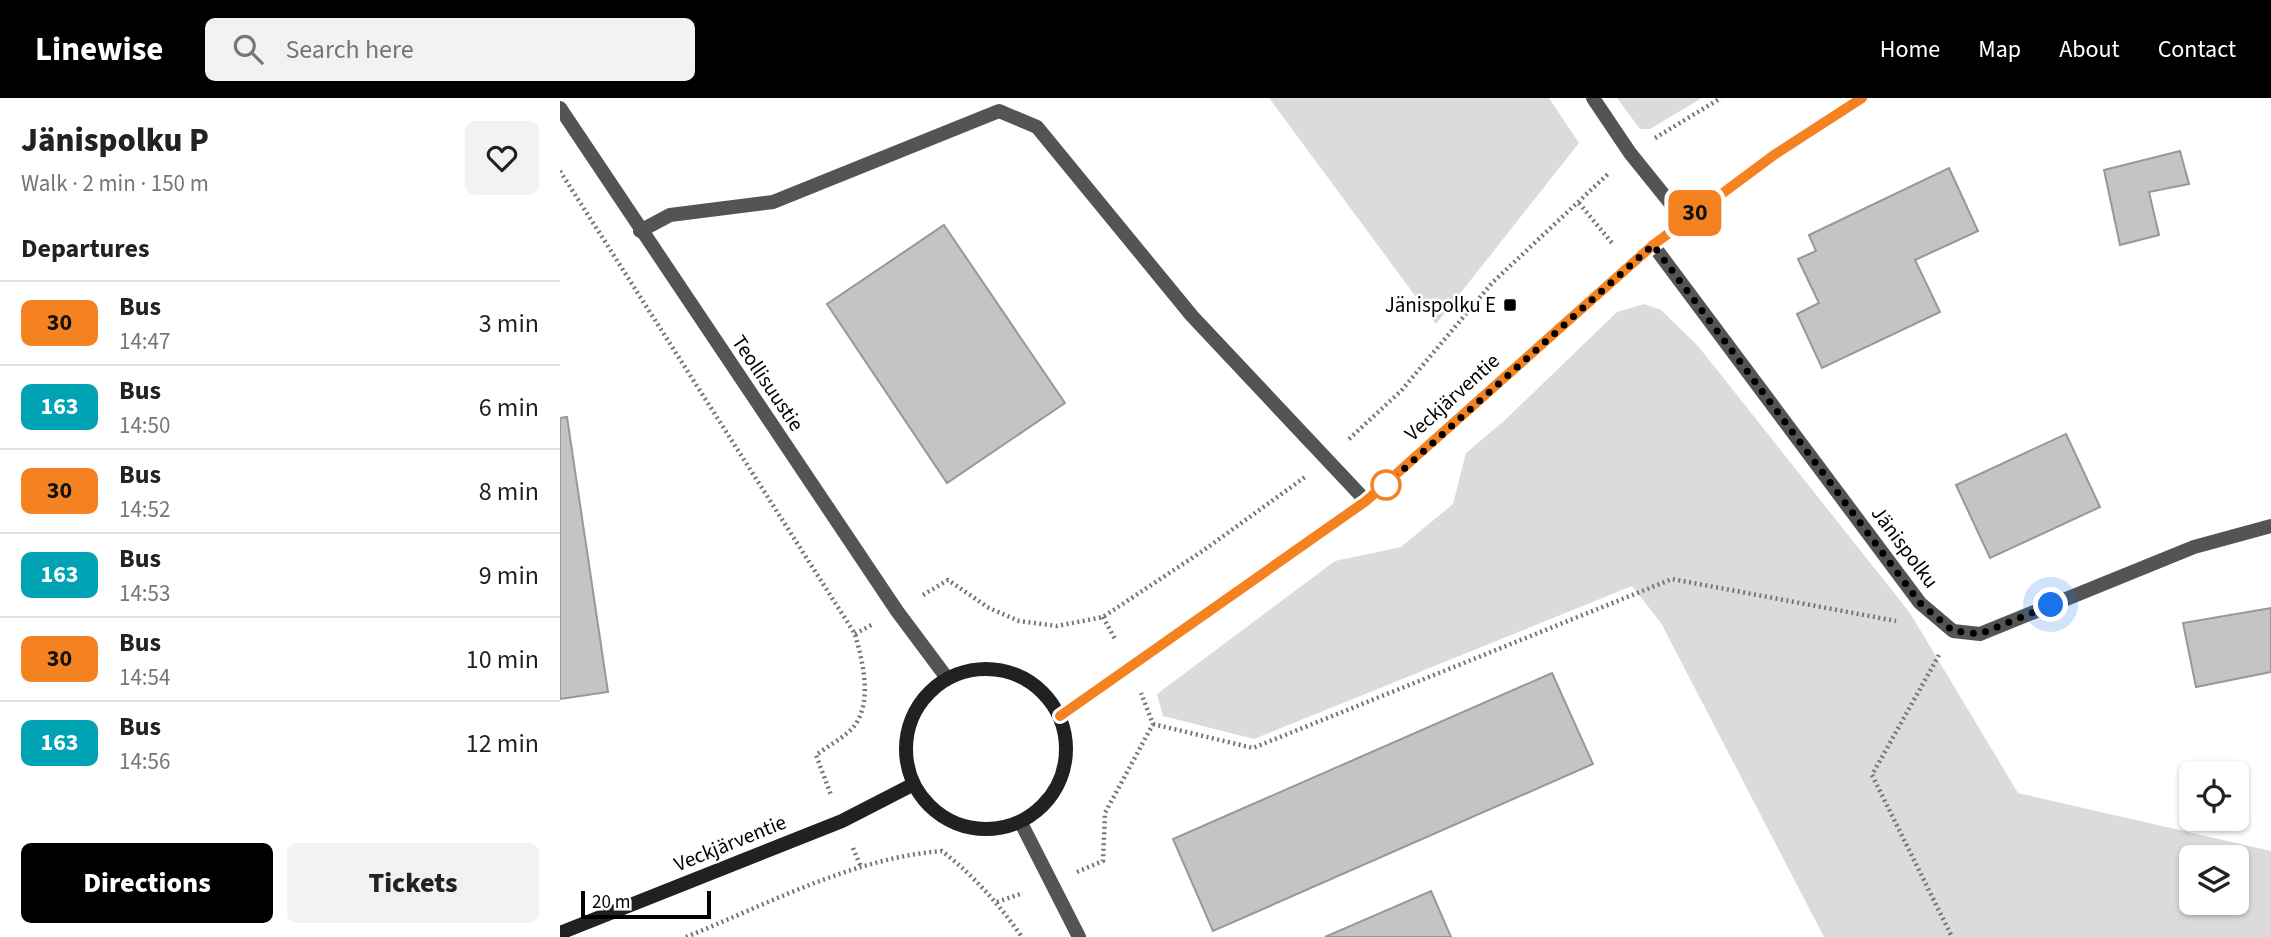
<!DOCTYPE html>
<meta charset="utf-8">
<style>
body{margin:0;font-family:"Source Sans 3",sans-serif;background:#f2f2f2;color:#222;height:100vh;display:flex;flex-direction:column;font-size:26px;white-space:nowrap}
*{box-sizing:border-box;margin:0}
p{font-size:23px;color:#767676}
.icon{flex:none;width:38px;height:38px;fill:none;stroke:currentColor;stroke-width:2;stroke-linecap:round;stroke-linejoin:round}
.map{position:relative;flex:1;overflow:hidden}
.details{display:flex;flex-direction:column;background:#fff;width:560px}
.details>*{flex:none}
.badge{padding:0 14px;border-radius:10px;font-size:24px;line-height:46px}
.tools{position:absolute;left:1619px;top:663px;display:grid;gap:14px}
.tools a{display:grid;place-items:center;width:70px;height:70px;border-radius:10px;background:#fff;box-shadow:0 2px 5px #0004;font-size:35px}
.scale{position:absolute;left:21px;bottom:18px;width:130px;box-sizing:border-box;padding-left:7px;border:4px solid #000;border-top:0;font-size:19px;line-height:24px;white-space:nowrap;color:#000;-webkit-text-stroke:5px #fff;paint-order:stroke}
.you{position:absolute;width:35px;height:35px;margin:-18px;border:5px solid #fff;border-radius:50%;background:#1a73e8;box-shadow:0 0 0 10px #1a73e833}
.map>.badge{position:absolute;translate:-50% -50%;box-shadow:0 0 0 4px #fff}
h2{padding:0 21px;font-size:26px;line-height:63px}
.round{display:grid;place-items:center;flex:none;width:74px;height:74px;border-radius:10px;background:#f2f2f2}
.overview{display:flex;align-items:center;justify-content:space-between;height:119px;padding:0 21px}
h1{font-size:33px;font-weight:800;line-height:52px}
.button{display:flex;gap:14px;margin-top:auto;padding:14px 21px}
.button a{flex:1;height:80px;border-radius:10px;background:#000;color:#fff;font-size:28px;font-weight:800;line-height:80px;text-align:center}
.button a+a{background:#f2f2f2;color:#222}
ul{padding:0;list-style:none}
li{display:flex;align-items:center;gap:21px;height:84px;padding:0 21px;border-top:2px solid #e0e0e0}
li div{flex:1}
li b{display:block;font-size:26px}
li em{font-style:normal}
li .badge{min-width:77px;font-weight:700;text-align:center}
header{display:flex;align-items:center;gap:42px;box-sizing:border-box;height:98px;padding:0 35px;background:#000;color:#fff}
header strong{font-size:33px}
nav{display:flex;gap:38px;margin-inline-start:auto;font-size:24px}
.search{width:490px;height:63px;background:#f2f2f2;display:flex;align-items:center;gap:18px;box-sizing:border-box;padding:0 24px;border-radius:10px;color:#767676;font-size:26px}
main{display:flex;flex:1;min-height:0}
.map>svg:first-child{display:block}
.green{fill:#dbdbdb;fill-rule:evenodd}
.building{fill:#c4c4c4;stroke:#989898;stroke-width:2}
.lines{fill:none;stroke-linecap:round;stroke-linejoin:round}
.path{stroke:#767676;stroke-width:4.5;stroke-dasharray:2 3.5;stroke-linecap:butt}
.service{stroke:#545454;stroke-width:14}
.minor{stroke:#545454;stroke-width:14}
.tertiary{stroke:#545454;stroke-width:14}
.secondary{stroke:#212121;stroke-width:14}
.line-casing{stroke:#fff;stroke-width:16}
.line{stroke:#f58220;stroke-width:10}
.walk{stroke:#000;stroke-width:7;stroke-dasharray:0 12.6}
.poi-dot{fill:#000;stroke:#fff;stroke-width:2.5}
.stop-dot{fill:#fff;stroke:#f58220;stroke-width:3.5}
.labels{text-anchor:middle;stroke-width:5;stroke-linejoin:round;paint-order:stroke}
.poi-label{font-size:21px;fill:#000;stroke:#fff;text-anchor:end}
.street-label{font-size:21px;fill:#000;stroke:#fff}
</style>
<header>
<strong>Linewise</strong>
<div class="search"><svg class="icon" aria-label="search" viewBox="0 0 24 24"><circle cx="10" cy="10" r="6"/><path d="M15 15l6 6"/></svg>Search here</div>
<nav><a>Home</a><a>Map</a><a>About</a><a>Contact</a></nav>
</header>
<main>
<section class="details">
<div class="overview"><div><h1>Jänispolku P</h1><p>Walk · 2 min · 150 m</p></div><a class="round"><svg class="icon" aria-label="heart" viewBox="0 0 24 24"><path d="M12 20l-8-8c-3-5 5-10 8-4 3-6 11-1 8 4z"/></svg></a></div>
<h2>Departures</h2>
<ul>
<li><span class="badge" style="background:#f58220;color:#111">30</span><div><b>Bus</b><p>14:47</p></div><em>3 min</em></li>
<li><span class="badge" style="background:#00a3b4;color:#fff">163</span><div><b>Bus</b><p>14:50</p></div><em>6 min</em></li>
<li><span class="badge" style="background:#f58220;color:#111">30</span><div><b>Bus</b><p>14:52</p></div><em>8 min</em></li>
<li><span class="badge" style="background:#00a3b4;color:#fff">163</span><div><b>Bus</b><p>14:53</p></div><em>9 min</em></li>
<li><span class="badge" style="background:#f58220;color:#111">30</span><div><b>Bus</b><p>14:54</p></div><em>10 min</em></li>
<li><span class="badge" style="background:#00a3b4;color:#fff">163</span><div><b>Bus</b><p>14:56</p></div><em>12 min</em></li>
</ul>
<div class="button"><a>Directions</a><a>Tickets</a></div>
</section>
<div class="map">
<svg width="1711" height="839" viewBox="0 0 1711 839">
<rect width="100%" height="100%" fill="#fff"/>
<g class="green">
<path d="M709 0H989L1019 45 876 226Z"/>
<path d="M1057 0H1142L1090 31H1080Z"/>
<path d="M1084 206 1101 212 1138 248 1350 515 1458 695 1711 753V839H1264L1101 525 1072 488 694 641 603 618 597 596 775 463 841 449 893 406 906 355 944 323 1057 214ZM1631 760H1676V805H1631Z"/>
</g>
<g class="building">
<path d="M1620 53 1629 86 1589 94 1599 137 1560 147 1544 72Z"/>
<path d="M1389 70 1418 133 1355 162 1380 214 1262 270 1237 216 1259 205 1238 161 1256 153 1249 137Z"/>
<path d="M384 127 505 305 387 385 267 206Z"/>
<path d="M7 319 48 594 0 601V320Z"/>
<path d="M1506 336 1540 409 1430 460 1396 387Z"/>
<path d="M1711 510V574L1636 589 1623 525Z"/>
<path d="M992 575 1033 666 653 833 613 741Z"/>
<path d="M871 793 891 839H765Z"/>
</g>
<g class="lines">
<g class="path">
<path d="M1095 40 1161 0"/>
<path d="M0 73 295 536C302 562 313 601 295 627 287 638 268 648 256 657L271 697"/>
<path d="M1019 105 1052 145"/>
<path d="M789 341 841 293 932 185 1049 75"/>
<path d="M363 497 388 482 429 510 459 523 497 528 543 519 644 452 745 379"/>
<path d="M543 519 556 543"/>
<path d="M295 536 313 526"/>
<path d="M1379 557 1312 677 1392 839"/>
<path d="M593 626 693 650 1112 481 1336 523"/>
<path d="M293 750 301 769"/>
<path d="M517 774 543 763 545 715 593 626 581 595"/>
<path d="M437 804 463 795"/>
<path d="M126 839C208 806 293 760 382 753 414 778 438 805 462 839"/>
</g>
<path class="service" d="M80 133 110 117 213 104 439 13 477 29 632 218 806 403"/>
<g class="minor">
<path d="M1033 0 1070 55 1124 122"/>
<path d="M0 10 337 513 387 580"/>
<path d="M1093 147 1360 505 1393 533 1420 536 1634 449 1711 428"/>
<path d="M461 725 519 839"/>
</g>
<path class="tertiary" d="M500 618 806 403 1093 147 1214 57 1302 0"/>
<g class="secondary">
<circle cx="426" cy="651" r="80"/>
<path d="M0 835 282 723 352 687"/>
</g>
</g>
<g class="lines">
<defs>
<path id="line" d="M500 618 806 403 1093 147 1214 57 1302 0"/>
</defs>
<use href="#line" class="line-casing"/>
<use href="#line" class="line"/>
<path class="walk" d="M826 387 1093 147 1360 505 1393 533 1420 536 1491 507"/>
</g>
<rect class="poi-dot" x="943" y="200" width="14" height="14" rx="3.5"/>
<circle class="stop-dot" cx="826" cy="387" r="14"/>
<g class="labels">
<g class="poi-label">
<text x="936" y="214">Jänispolku E</text>
</g>
<g class="street-label">
<text transform="translate(208 285) rotate(56)" y="7">Teollisuustie</text>
<text transform="translate(892 299) rotate(-42)" y="7">Veckjärventie</text>
<text transform="translate(1345 449) rotate(53)" y="7">Jänispolku</text>
<text transform="translate(170 745) rotate(-22)" y="7">Veckjärventie</text>
</g>
</g>
</svg>
<div class="tools">
<a><svg class="icon" aria-label="locate" viewBox="0 0 24 24"><circle cx="12" cy="12" r="6"/><path d="M12 2v4M12 18v4M2 12h4M18 12h4"/></svg></a>
<a><svg class="icon" aria-label="layers" viewBox="0 0 24 24"><path d="M12 4l9 5-9 5-9-5zM3 14l9 5 9-5"/></svg></a>
</div>
<div class="scale">20 m</div>
<div class="you" style="left:1491px;top:507px"></div>
<b class="badge" style="left:1135px;top:115px;background:#f58220;color:#111">30</b>
</div>
</main>
